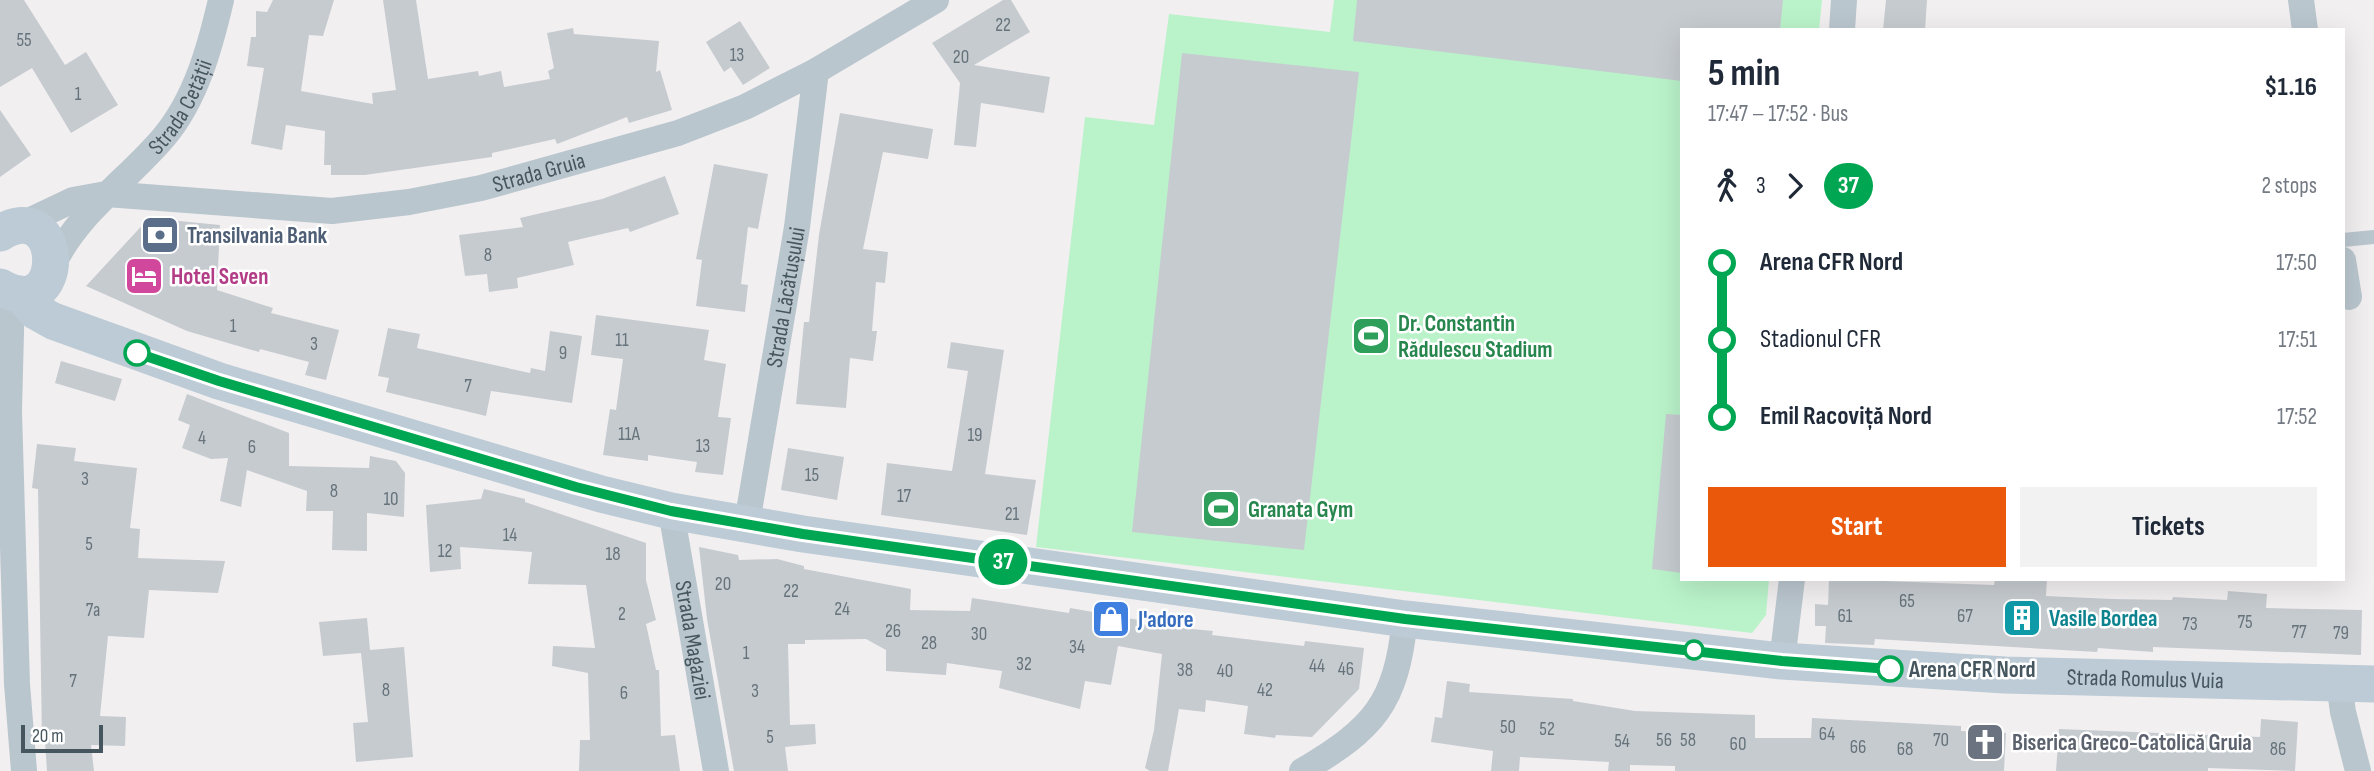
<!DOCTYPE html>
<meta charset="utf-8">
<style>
body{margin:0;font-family:"Sofia Sans Condensed",sans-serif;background:#f2f2f3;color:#1f2937;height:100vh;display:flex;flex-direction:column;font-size:26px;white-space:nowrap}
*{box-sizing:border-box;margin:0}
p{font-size:23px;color:#747a83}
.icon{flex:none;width:38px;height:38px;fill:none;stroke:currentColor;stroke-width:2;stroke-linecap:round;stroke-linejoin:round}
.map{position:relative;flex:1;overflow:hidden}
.sheet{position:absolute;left:1680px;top:28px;width:665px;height:553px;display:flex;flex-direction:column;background:#fff;border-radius:0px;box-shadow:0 7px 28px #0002}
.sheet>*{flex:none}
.badge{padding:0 14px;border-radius:23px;font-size:24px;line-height:46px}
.scale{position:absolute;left:21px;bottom:18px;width:82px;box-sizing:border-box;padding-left:7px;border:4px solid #46565f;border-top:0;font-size:19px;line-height:24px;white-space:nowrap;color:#46565f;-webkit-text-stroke:5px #fff;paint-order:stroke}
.map>.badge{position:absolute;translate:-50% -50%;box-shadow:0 0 0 4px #fff}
.legs{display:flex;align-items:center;gap:10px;height:77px;padding:0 28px;font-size:23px}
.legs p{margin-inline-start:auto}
.overview{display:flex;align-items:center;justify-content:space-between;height:119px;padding:0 28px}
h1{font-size:38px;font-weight:700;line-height:52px}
.button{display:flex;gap:14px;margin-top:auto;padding:14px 28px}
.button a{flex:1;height:80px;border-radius:0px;background:#ea580c;color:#fff;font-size:28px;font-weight:700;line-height:80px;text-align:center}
.button a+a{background:#f2f2f3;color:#1f2937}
ul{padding:0 28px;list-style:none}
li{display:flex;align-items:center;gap:24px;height:77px;font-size:26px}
li i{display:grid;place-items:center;width:10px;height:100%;margin:0 9px;background:currentColor}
li i::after{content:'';width:18px;height:18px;margin:-9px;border:5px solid;border-radius:50%;background:#fff}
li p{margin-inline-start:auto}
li:first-child i{background:linear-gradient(#0000 50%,currentColor 0)}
li:last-child i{background:linear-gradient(currentColor 50%,#0000 0)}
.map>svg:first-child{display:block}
.green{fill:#baf3ca}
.building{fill:#c6cbd0}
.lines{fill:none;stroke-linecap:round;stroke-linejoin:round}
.lane{stroke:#bac6ce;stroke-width:14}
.street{stroke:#bac6ce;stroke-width:26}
.secondary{stroke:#bccbd5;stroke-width:37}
.line-1-casing{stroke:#fff;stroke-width:16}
.line-1{stroke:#00a651;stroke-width:10}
.stop-1-dot{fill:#fff;stroke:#00a651;stroke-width:3.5}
.labels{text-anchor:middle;stroke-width:5;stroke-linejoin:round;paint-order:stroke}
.number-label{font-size:19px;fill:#66737b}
.street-label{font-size:23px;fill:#46565f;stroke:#fff}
.service-label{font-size:23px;font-weight:bold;fill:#4e5e75;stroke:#fff;text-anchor:start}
.hotel-label{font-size:23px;font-weight:bold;fill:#b23c85;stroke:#fff;text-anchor:start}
.leisure-label{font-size:23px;font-weight:bold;fill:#27864d;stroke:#fff;text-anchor:start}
.culture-label{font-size:23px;font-weight:bold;fill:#0d838f;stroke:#fff;text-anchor:start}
.shop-label{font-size:23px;font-weight:bold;fill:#366cbe;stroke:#fff;text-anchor:start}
.stop-label{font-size:23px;font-weight:bold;fill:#46565f;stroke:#fff;text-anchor:start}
.worship-label{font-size:23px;font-weight:bold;fill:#5b616d;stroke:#fff;text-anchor:start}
</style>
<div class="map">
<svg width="2374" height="771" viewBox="0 0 2374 771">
<rect width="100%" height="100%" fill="#f2eff0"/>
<path class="green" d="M1334 0H1822L1819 30H1682V579H1769L1766 615 1752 633 1036 547 1085 117 1154 125 1169 14 1330 32Z"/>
<g class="building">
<path d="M0 0H24L65 65 86 52 118 105 71 133 32 68 0 87Z"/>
<path d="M273 0H334L323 36 309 35 301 91 373 104 372 93 396 90 383 0H416L428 79 478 71 479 76 501 71 504 87 550 79 548 71 554 68 547 33 573 28 574 34 659 41 656 72 660 70 672 110 629 123 627 117 557 144 555 139 492 153V157L365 175H331V165H324L325 131 286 125 282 150 251 144 264 68 247 66 251 37H256V11L267 12Z"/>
<path d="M1003 0H1011L1030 32 974 65 1050 77 1044 113 981 103 976 147 954 145 960 83 932 43Z"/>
<path d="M1357 0H1783L1780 30H1682V81L1353 41Z"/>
<path d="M1886 0H1927L1925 30H1883Z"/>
<path d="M740 21 770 68 743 85 731 67 724 72 706 42Z"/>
<path d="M1182 53 1359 72 1304 550 1132 532Z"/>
<path d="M0 110 31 155 0 177Z"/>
<path d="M840 113 933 129 928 159 883 152 863 249 888 252 885 283 876 282 872 331H877L873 361 850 358 846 408 796 404 804 322H809L819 235Z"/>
<path d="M714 164 768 174 758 229 748 227 741 284 748 285 745 312 696 306 702 260 696 259Z"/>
<path d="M665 176 679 214 630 232 628 228 568 242 574 265 517 278 518 288 489 292 487 274 465 276 459 235 523 227 520 218 602 199Z"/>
<path d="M149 218 220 225 217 290 273 308 271 313 339 330 326 380 305 375 309 362 260 349 259 352 187 331 86 286Z"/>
<path d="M596 315 709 330 704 360 726 364 718 417 731 418 723 475 695 472 697 462 648 455V461L603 455 610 409 616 410 623 359 591 355Z"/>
<path d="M388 328 420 334 417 348 530 373 531 368 545 371 550 331 582 336 572 403 491 391 486 416 386 392 389 378 378 376Z"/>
<path d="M951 342 1004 350 985 474 1036 480 1027 535 881 515 887 463 952 471 968 371 947 368Z"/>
<path d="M61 361 122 379 115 401 55 383Z"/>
<path d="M187 394 289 433V466L369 468 370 456 396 461 405 473 404 517 367 513V551L332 550 333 511H306L307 491 247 470 241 507 220 501 228 458 211 459 182 448 190 425 178 420Z"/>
<path d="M1666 414 1682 415V573L1652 569Z"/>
<path d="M37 444 76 448 74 461 137 468 130 528 140 529 138 558 225 561 218 593 149 590 144 638 108 636 100 716 126 717 125 746 91 745 94 771H47L45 742H42L38 489 32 488Z"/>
<path d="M788 448 844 457 837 500 781 490Z"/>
<path d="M484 489 525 499V502L646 543V580L656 620 646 624 656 670H659L661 736 675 735 680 771H579L580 740H590L588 673 552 666 553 646 595 648 586 585 528 584 532 552 460 547 461 569 430 572 426 505 481 499Z"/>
<path d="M699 547 738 555 739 560 777 559 804 566V569L911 589 910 610 970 611 972 598 1069 613 1070 608 1139 620V624L1213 631 1212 635 1304 646 1305 641 1364 648 1359 689 1312 737 1276 735 1275 738 1244 734 1248 706 1206 700 1205 712 1179 709 1168 771H1150L1145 768 1154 730 1162 654 1118 646 1111 685 1085 681 1080 709 999 688 1002 671 947 663 946 675 886 671V650L866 639 805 640V644H788L790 725 815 724 816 744 785 747 788 771H734L707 619Z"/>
<path d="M1829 579 1994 585 1995 579H2047L2046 596 2112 599 2172 600 2173 597 2227 600 2228 591 2267 594 2266 608 2362 610 2361 655 2153 647V652L2098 648 2097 652 1875 639 1874 645 1825 643 1826 626H1815V604L1828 605Z"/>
<path d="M367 618 370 650 404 647 413 757 356 762 353 723 368 722 361 653 323 656 319 622Z"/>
<path d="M1447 681 1470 684 1469 692 1573 699V701L1635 711 1755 715V738H1811L1812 718 1961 726V731L2006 733 2004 771H1675V766L1630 765V771H1608L1609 762 1520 757 1519 771H1491L1493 751 1431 742 1435 717 1442 718Z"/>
<path d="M2261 719 2298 722 2295 771 2208 768V771H2056L2059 729 2260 737Z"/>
</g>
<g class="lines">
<path class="lane" d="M2343 240 2374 237"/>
<g class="street">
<path d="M2301 0 2305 30"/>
<path d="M1842 30 1844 0"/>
<path id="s1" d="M16 227 73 200 106 194 332 211 409 202 481 188 678 133 745 107 816 71 936 0"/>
<path d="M2343 260 2349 297"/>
<path id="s2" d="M53 265C78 212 127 181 164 137 196 99 210 47 221 0"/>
<path d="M12 293 9 411 17 684 24 771"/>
<path id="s3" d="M671 511 716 771"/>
<path id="s4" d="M747 523 797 227 816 71"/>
<path d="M1782 661 1792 579"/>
<path d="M2339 683 2343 712 2358 771"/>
<path d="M1302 771C1374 728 1396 705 1405 619"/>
</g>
<g class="secondary">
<path d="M0 233C67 193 68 327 0 287"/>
<path id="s5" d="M20 294 37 312 53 321 219 381 601 494 671 511 803 534 1405 619 1782 661 2005 675 2374 684"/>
</g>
</g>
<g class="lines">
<defs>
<path id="line-1" d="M137 353 219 381 576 487 671 511 803 534 1405 619 1782 661 1890 669"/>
</defs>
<use href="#line-1" class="line-1-casing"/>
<use href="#line-1" class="line-1"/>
</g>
<defs>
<symbol id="bank-square" viewBox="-11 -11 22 22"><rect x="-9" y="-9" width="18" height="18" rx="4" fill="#5c6f8a" stroke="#fff"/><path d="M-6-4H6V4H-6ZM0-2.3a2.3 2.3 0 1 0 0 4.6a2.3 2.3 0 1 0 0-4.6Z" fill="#fff"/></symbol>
<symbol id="hotel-square" viewBox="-11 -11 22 22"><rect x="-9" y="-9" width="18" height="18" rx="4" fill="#d1479c" stroke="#fff"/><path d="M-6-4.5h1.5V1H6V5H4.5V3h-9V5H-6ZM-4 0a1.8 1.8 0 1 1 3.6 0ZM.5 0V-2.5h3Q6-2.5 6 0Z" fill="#fff"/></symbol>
<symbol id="stadium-square" viewBox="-11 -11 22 22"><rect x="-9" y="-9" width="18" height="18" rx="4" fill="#2e9e5b" stroke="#fff"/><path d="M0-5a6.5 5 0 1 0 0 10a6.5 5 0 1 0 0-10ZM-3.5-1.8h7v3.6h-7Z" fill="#fff"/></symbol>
<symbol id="building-square" viewBox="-11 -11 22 22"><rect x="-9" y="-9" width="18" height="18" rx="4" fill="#0f9aa8" stroke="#fff"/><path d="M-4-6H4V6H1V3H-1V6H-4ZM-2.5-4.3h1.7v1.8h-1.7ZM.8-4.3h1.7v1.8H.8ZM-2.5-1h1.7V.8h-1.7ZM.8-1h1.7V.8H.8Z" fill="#fff"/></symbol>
<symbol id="shop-square" viewBox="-11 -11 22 22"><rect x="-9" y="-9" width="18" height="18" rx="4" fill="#3f7fe0" stroke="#fff"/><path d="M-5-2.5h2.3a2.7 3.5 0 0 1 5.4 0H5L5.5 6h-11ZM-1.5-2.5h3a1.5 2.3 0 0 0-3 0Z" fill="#fff"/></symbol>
<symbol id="church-square" viewBox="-11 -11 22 22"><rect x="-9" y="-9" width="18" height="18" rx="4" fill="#6b7280" stroke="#fff"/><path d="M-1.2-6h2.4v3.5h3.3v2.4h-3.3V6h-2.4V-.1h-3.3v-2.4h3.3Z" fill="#fff"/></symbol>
</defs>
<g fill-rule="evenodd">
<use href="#bank-square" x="138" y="213" width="44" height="44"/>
<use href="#hotel-square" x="122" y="254" width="44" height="44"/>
<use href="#stadium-square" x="1349" y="314" width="44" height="44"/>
<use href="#stadium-square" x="1199" y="487" width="44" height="44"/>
<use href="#building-square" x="2000" y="596" width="44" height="44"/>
<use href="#shop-square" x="1089" y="597" width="44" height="44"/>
<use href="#church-square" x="1963" y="720" width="44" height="44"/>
</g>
<g class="stop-1-dot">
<circle cx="137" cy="353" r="12"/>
<circle cx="1694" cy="650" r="9"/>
<circle cx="1890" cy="669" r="12"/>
</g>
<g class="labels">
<g class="number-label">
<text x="1003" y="31">22</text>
<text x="24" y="46">55</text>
<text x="737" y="61">13</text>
<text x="961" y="63">20</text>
<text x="78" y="100">1</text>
<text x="488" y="261">8</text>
<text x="233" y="332">1</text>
<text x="622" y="346">11</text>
<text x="314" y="350">3</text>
<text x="563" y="359">9</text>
<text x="468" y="392">7</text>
<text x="629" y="440">11A</text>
<text x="975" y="441">19</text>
<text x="202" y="444">4</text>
<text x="703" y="452">13</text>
<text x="252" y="453">6</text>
<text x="812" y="481">15</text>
<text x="85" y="485">3</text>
<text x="334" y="497">8</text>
<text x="904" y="502">17</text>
<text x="391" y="505">10</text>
<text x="1012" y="520">21</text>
<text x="510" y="541">14</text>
<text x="89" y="550">5</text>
<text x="445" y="557">12</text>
<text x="613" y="560">18</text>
<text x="723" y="590">20</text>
<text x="791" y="597">22</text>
<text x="1907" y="607">65</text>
<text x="842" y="615">24</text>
<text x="93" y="616">7a</text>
<text x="622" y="620">2</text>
<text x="1845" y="622">61</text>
<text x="1965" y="622">67</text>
<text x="2245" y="628">75</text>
<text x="2190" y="630">73</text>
<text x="893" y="637">26</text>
<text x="2299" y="638">77</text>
<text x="2341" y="639">79</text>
<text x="979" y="640">30</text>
<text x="929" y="649">28</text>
<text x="1077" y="653">34</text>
<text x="746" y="659">1</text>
<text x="1024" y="670">32</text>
<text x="1317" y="672">44</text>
<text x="1346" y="675">46</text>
<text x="1185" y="676">38</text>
<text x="1225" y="677">40</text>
<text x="73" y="687">7</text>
<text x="386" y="696">8</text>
<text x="1265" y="696">42</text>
<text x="755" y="697">3</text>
<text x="624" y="699">6</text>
<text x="1508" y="733">50</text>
<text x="1547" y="735">52</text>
<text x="1827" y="740">64</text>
<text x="770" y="743">5</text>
<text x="1664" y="746">56</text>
<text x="1688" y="746">58</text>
<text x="1941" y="746">70</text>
<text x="1622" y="747">54</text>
<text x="1738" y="750">60</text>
<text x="1858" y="753">66</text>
<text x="1905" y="755">68</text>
<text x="2278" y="755">86</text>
</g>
<g class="street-label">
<text dy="8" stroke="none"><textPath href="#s2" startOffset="205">Strada Cetății</textPath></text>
<text dy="8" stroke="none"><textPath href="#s1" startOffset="534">Strada Gruia</textPath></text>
<text dy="8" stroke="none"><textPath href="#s4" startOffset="229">Strada Lăcătușului</textPath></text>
<text dy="8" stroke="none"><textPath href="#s3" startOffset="131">Strada Magaziei</textPath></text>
<text dy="8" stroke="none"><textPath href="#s5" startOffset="2175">Strada Romulus Vuia</textPath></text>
</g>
<g class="service-label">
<text x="187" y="243">Transilvania Bank</text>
</g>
<g class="hotel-label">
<text x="171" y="284">Hotel Seven</text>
</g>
<g class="leisure-label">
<text x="1398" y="331">Dr. Constantin<tspan x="1398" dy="26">Rădulescu Stadium</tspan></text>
<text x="1248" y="517">Granata Gym</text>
</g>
<g class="culture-label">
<text x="2049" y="626">Vasile Bordea</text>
</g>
<g class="shop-label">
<text x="1138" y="627">J'adore</text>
</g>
<g class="stop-label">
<text x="1909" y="677">Arena CFR Nord</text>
</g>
<g class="worship-label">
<text x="2012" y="750">Biserica Greco-Catolică Gruia</text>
</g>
</g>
</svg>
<div class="scale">20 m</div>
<b class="badge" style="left:1003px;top:562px;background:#00a651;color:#fff">37</b>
<section class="sheet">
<div class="overview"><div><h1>5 min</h1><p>17:47 – 17:52 · Bus</p></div><b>$1.16</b></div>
<div class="legs"><svg class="icon" aria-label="walk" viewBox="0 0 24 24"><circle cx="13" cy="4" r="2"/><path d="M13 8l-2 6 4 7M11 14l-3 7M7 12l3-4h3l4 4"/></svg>3<svg class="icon" aria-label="forward" viewBox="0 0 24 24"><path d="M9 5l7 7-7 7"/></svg><b class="badge" style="background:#00a651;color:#fff">37</b><p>2 stops</p></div>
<ul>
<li><i style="color:#00a651"></i><b>Arena CFR Nord</b><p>17:50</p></li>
<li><i style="color:#00a651"></i><span>Stadionul CFR</span><p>17:51</p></li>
<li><i style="color:#00a651"></i><b>Emil Racoviță Nord</b><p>17:52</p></li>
</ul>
<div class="button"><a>Start</a><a>Tickets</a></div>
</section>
</div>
